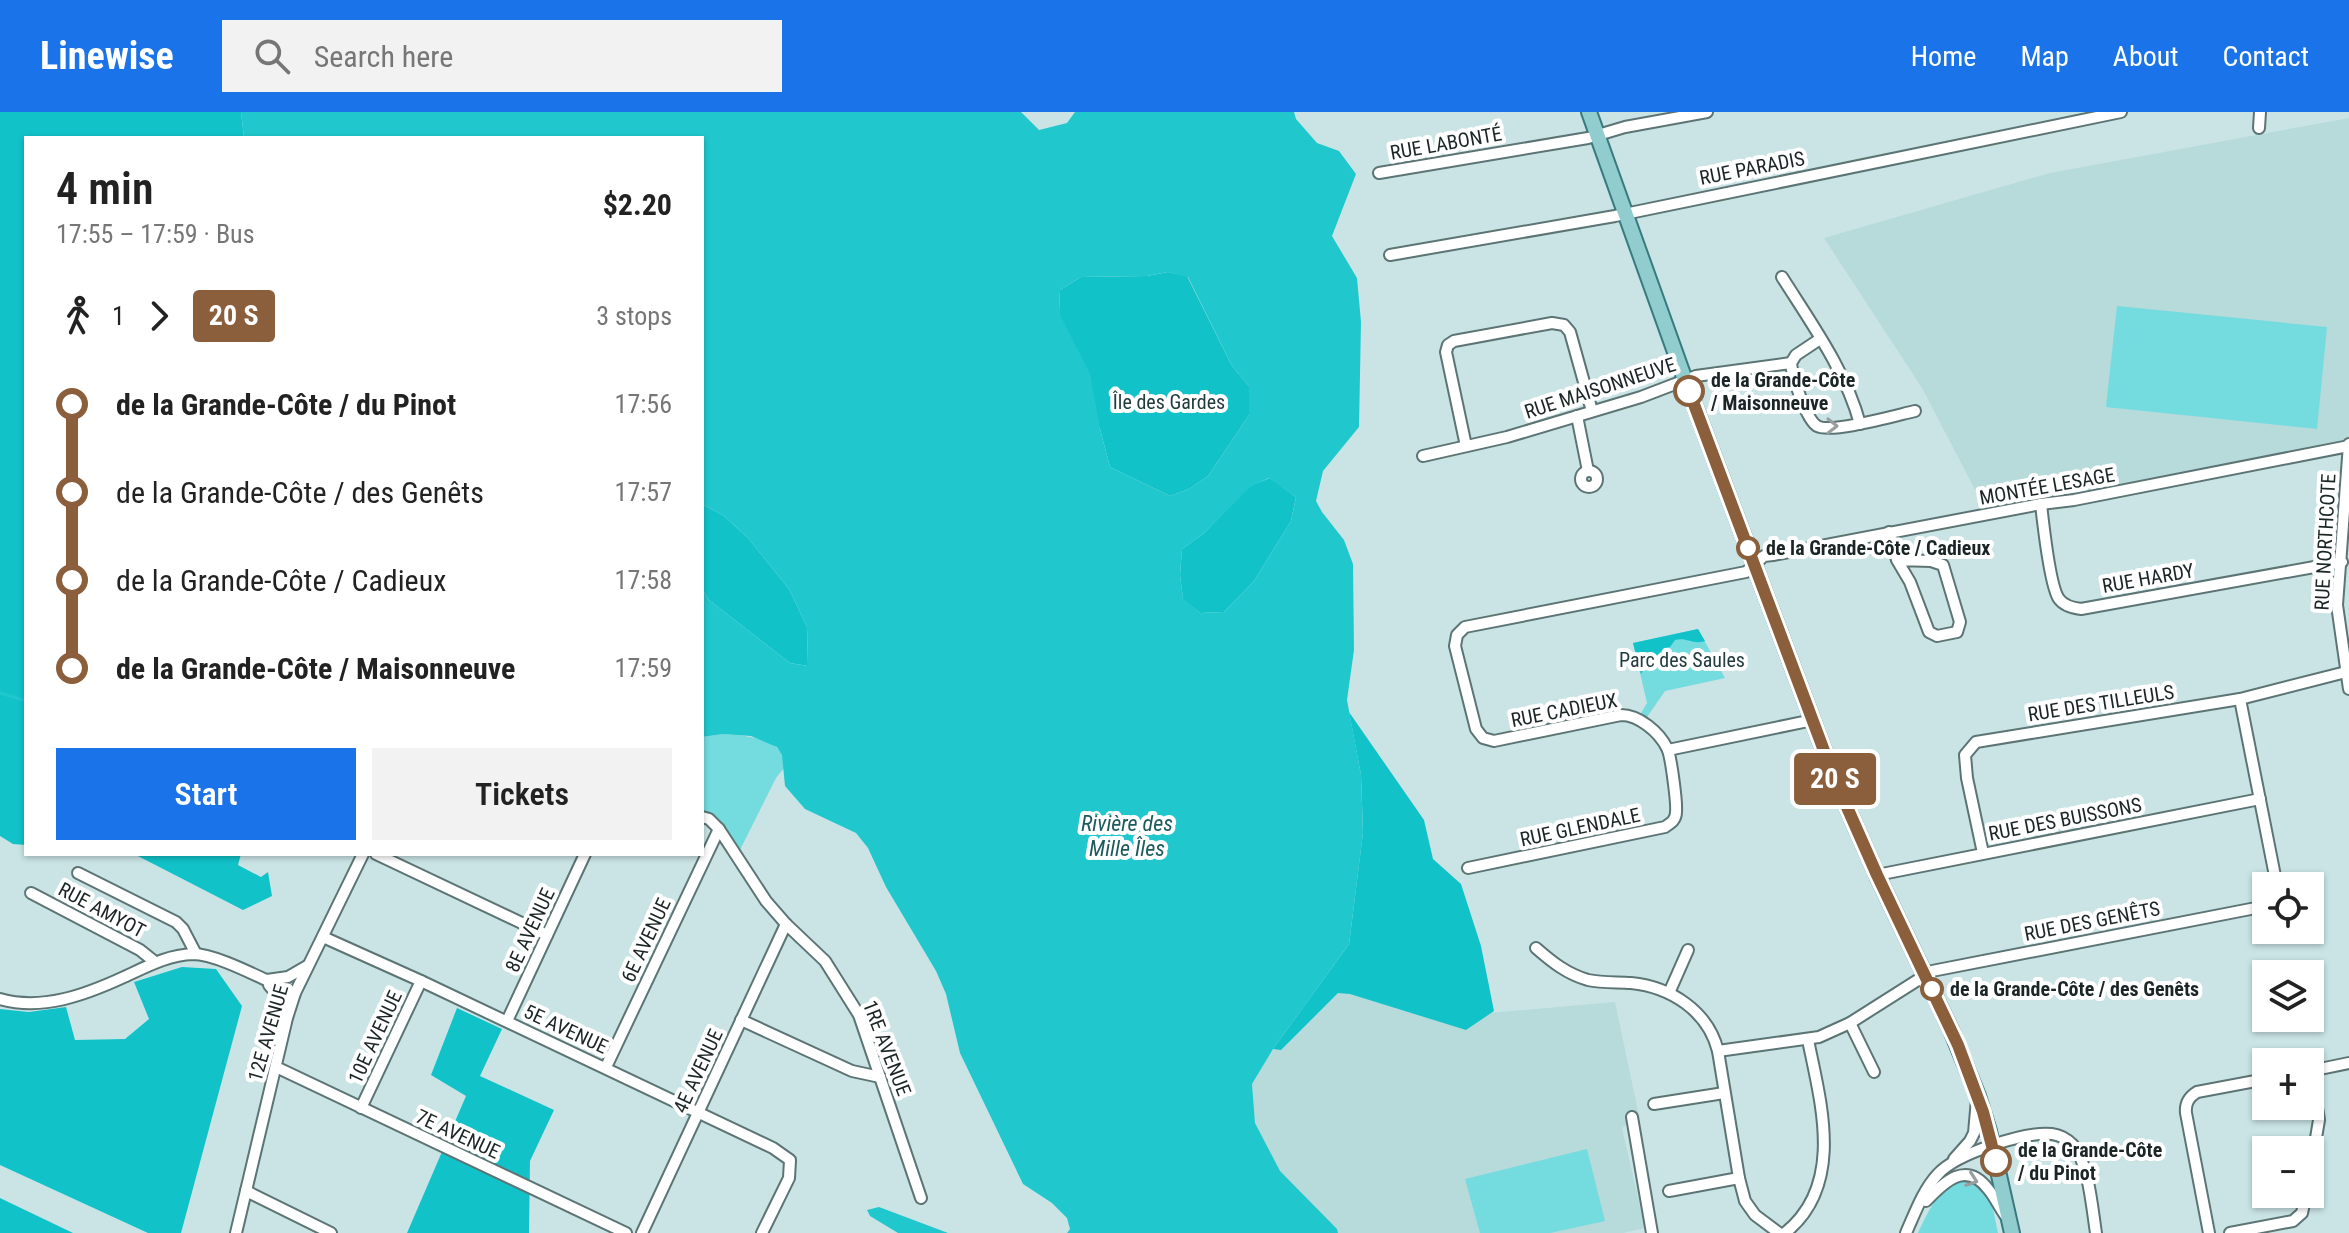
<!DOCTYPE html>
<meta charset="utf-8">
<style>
body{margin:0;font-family:"Roboto Condensed",sans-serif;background:#f2f2f2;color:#222;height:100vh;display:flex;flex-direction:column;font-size:30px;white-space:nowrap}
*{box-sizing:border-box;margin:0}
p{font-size:26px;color:#767676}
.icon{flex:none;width:44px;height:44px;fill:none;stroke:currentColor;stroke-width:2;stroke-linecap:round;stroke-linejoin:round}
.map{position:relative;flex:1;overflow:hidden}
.drawer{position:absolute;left:24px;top:24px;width:680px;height:720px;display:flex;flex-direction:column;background:#fff;border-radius:0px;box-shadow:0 2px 6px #0004}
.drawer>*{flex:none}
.badge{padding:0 16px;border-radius:6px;font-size:28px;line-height:52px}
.tools{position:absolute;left:2252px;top:760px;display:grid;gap:16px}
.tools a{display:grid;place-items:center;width:72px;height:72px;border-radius:0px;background:#fff;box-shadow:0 2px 6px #0004;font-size:40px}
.map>.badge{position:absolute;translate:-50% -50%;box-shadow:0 0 0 4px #fff}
.legs{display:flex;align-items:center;gap:12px;height:88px;padding:0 32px;font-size:26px}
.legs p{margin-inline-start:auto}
.head{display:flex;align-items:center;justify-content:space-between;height:136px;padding:0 32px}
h1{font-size:44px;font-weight:600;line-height:60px}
.action{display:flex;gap:16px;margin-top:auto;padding:16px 32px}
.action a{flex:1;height:92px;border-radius:0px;background:#1a73e8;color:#fff;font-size:32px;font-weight:600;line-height:92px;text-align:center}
.action a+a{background:#f2f2f2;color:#222}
ul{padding:0 32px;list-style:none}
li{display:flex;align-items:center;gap:28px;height:88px;font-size:30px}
li i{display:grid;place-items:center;width:12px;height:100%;margin:0 10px;background:currentColor}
li i::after{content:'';width:20px;height:20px;margin:-10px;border:6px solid;border-radius:50%;background:#fff}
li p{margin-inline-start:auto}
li:first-child i{background:linear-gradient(#0000 50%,currentColor 0)}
li:last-child i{background:linear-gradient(currentColor 50%,#0000 0)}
header{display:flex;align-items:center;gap:48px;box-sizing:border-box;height:112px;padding:0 40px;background:#1a73e8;color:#fff}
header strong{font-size:38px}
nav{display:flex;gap:44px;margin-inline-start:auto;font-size:28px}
.search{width:560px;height:72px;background:#f2f2f2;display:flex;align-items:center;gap:20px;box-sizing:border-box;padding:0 28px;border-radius:0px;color:#767676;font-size:30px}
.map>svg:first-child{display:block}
.built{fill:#b7dadb}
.green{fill:#74dbdf}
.forest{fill:#11c3c9}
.water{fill:#20c8ce;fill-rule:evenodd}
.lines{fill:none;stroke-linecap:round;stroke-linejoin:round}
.stream{stroke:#20c8ce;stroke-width:3}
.minor-casing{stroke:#5c7474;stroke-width:14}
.major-casing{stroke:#387b7e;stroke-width:18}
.minor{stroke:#fff;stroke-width:10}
.major{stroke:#91ccce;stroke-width:14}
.oneway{stroke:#989d9d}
.line-1-casing{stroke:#fff;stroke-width:18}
.line-1{stroke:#8b5e3c;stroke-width:12}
.stop-1-dot{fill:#fff;stroke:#8b5e3c;stroke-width:4}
.labels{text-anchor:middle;stroke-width:8;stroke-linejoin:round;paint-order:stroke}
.street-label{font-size:20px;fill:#1b2525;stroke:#fff}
.stop-label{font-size:20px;font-weight:bold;fill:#1b2525;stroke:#fff;text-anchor:start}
.park-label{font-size:20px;fill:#223b3c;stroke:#fff}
.water-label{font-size:22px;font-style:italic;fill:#1c5a5d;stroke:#fff}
</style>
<header>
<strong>Linewise</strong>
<div class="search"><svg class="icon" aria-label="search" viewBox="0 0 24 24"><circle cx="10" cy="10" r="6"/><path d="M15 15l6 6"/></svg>Search here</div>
<nav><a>Home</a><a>Map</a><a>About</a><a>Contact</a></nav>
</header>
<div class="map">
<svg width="2349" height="1121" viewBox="0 0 2349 1121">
<rect width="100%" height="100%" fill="#cae4e5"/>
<g class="built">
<path d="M2349 6V334L2095 384 2079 375 1983 393 1922 276 1824 126 2050 61Z"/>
<path d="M1328 857 1454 904 1615 890 1639 1004 1622 1016 1645 1116 1623 1121H1336L1277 1059 1255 1011 1252 972 1273 937Z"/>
</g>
<g class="green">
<path d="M2117 194 2327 215 2317 317 2106 295Z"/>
<path d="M1698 517 1725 566 1665 579 1645 608 1640 603 1647 591 1633 531Z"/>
<path d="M723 622C739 623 776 625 782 643 784 647 783 652 784 656L776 666 737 744 702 705V625Z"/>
<path d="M1587 1037 1605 1109 1550 1121H1480L1465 1067Z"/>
<path d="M1955 1069C1991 1068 1992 1092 1998 1121H1918C1928 1100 1935 1083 1955 1069Z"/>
</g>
<g class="forest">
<path d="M0 0H241L244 26H26V733L13 732 0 724Z"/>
<path d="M1168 160 1187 164 1232 254 1249 274V303L1208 364 1189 377 1170 384 1110 355 1100 317 1059 201 1060 178 1081 165 1147 164Z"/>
<path d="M1270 366 1296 385 1291 409 1254 469 1224 500 1200 501 1183 487 1180 463 1182 437 1203 422 1250 374Z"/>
<path d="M702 392 724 404 748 426 789 477 807 515 808 554 790 551 709 488 702 476Z"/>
<path d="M1698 517 1705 529C1693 533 1687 525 1675 528L1670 535 1664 536 1657 544 1648 550 1641 562 1633 531Z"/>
<path d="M1349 600 1424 708 1433 747 1461 772 1481 834 1494 899 1466 918 1350 882 1338 881 1281 938 1273 937 1349 832 1363 720 1361 663Z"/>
<path d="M134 742H241L238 753 261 765 268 760 272 784 243 798Z"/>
<path d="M182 855 216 857 242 894 181 1121H148L0 1053V897L29 900 66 895 75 928 125 927 149 907 134 870Z"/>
<path d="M457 896 502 917 480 964 554 998 530 1049 529 1121H407L466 984 431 963Z"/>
<path d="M0 1086 73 1121H0Z"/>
</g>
<g class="water">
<path d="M241 0H1021L1039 18 1067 11 1075 0H1294L1296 7 1317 31 1339 39 1356 62 1332 124 1357 166 1361 210 1359 315 1323 359 1316 389 1322 400 1344 428 1353 452 1354 538 1347 588 1361 663 1363 721 1349 832 1273 937 1252 972 1255 1011 1280 1059 1337 1117 1338 1121H1067L1070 1117 1067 1106 1052 1091 1023 1072 960 941 946 882 936 859 886 775 868 736 856 721 805 697 785 674 782 643 777 635 751 624 723 622 702 625V476L709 488 790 551 808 554 807 515 789 477 748 426 724 404 702 392V26H244ZM1168 160 1188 165 1232 254 1249 274V303L1208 364 1189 377 1170 384 1110 355 1100 317 1090 262 1059 201 1060 178 1081 165 1147 164ZM1269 366 1296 385 1291 409 1254 469 1224 500 1200 501 1183 486 1180 463 1182 437 1203 422 1250 375Z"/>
<path d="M879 1095 948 1121H898L870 1104 867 1098Z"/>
</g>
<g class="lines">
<path class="stream" d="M0 581 26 589"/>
<defs>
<g id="minor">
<path d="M2259 16 2260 0"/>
<path d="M1379 61 1588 26 1625 15 1707 0"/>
<path d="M1390 143 1615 104 2121 0"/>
<path d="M1782 165C1811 211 1846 259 1860 312"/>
<path d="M1820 227 1796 243 1791 251C1792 264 1806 307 1817 314 1831 322 1897 303 1915 299"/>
<path d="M1577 304 1588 359"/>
<path d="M2349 332 2337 493 2349 577"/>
<path d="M1466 334 1446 240 1448 233 1454 229 1552 211 1564 213 1570 220 1592 299"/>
<path d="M1423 344 1507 325 1641 285 1696 264 1791 251"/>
<circle cx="1589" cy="367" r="8"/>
<path d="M2041 392C2043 410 2050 475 2059 487 2064 494 2073 496 2081 497L2342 450"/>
<path d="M1889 420 1897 448 1910 470 1929 520 1937 524 1957 520 1960 510 1943 453 1931 449 1897 448"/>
<path d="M2240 587 2277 774"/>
<path d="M1668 638 1813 608"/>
<path d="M702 705 709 707 719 717 766 789 786 812 825 849 859 903 921 1086"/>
<path d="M1983 741 1967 666 1965 643 1976 630 2240 587 2346 560"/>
<path d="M376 742 547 823"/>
<path d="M1468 756 1665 715C1671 711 1676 708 1676 700 1677 691 1671 643 1667 636 1659 620 1639 603 1621 603L1494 629 1483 626 1476 617 1455 534 1457 523 1465 515 1746 460 1764 444 1773 443 2041 392 2074 388 2349 334"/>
<path d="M78 761 176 810 183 817 196 842"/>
<path d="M1877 763 2260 687"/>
<path d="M31 781 140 838 155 850"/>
<path d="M323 825 421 869 773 1036 790 1048 789 1066 762 1121"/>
<path d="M1536 836C1552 850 1567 862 1588 868 1602 871 1617 870 1631 871 1671 875 1708 899 1718 939L1739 1066 1745 1089 1755 1103 1779 1121"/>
<path d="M267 868 288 865 307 854"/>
<path d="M269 873 284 891 287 903"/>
<path d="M1669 881 1688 838"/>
<path d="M0 887C42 899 85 883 124 865 146 855 167 843 193 842 219 842 269 871 295 881"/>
<path d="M741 908 852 959 880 965"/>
<path d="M507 909 585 742"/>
<path d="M1850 911 1874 960"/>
<path d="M1718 939 1819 925 1850 911 1932 859 2266 794"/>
<path d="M276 955 626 1121"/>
<path d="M606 955 719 717"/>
<path d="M2310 959 2349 951"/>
<path d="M1654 992 1724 981"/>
<path d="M361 996 421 869"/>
<path d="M1632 1005 1652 1121"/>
<path d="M1954 1047 1970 1029 1974 1021 1977 987"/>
<path d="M2310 1062 2319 1008 2311 959"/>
<path d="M246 1079 331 1121"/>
<path d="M1669 1079 1739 1066"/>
<path d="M1926 1089C1944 1070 1966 1048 1988 1077 1995 1085 1999 1095 2005 1103"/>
<path d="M236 1121 287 906 295 881 363 742"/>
<path d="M642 1121 786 812"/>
<path d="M1785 1121C1845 1073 1821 992 1808 928"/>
<path d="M1906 1121C1915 1101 1923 1078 1938 1062 1956 1042 2025 1019 2052 1022 2060 1023 2067 1027 2073 1033 2089 1052 2092 1096 2096 1121"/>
<path d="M2209 1121 2186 1001C2185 991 2189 985 2197 980L2266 967"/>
<path d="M2230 1121 2293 1109 2302 1101 2306 1082"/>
</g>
<path id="major" d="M1589 0 1685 268 1835 668 1877 763 1951 918 1978 984 1989 1019 2012 1121"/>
</defs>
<use href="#minor" class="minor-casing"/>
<use href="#major" class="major-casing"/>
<use href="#minor" class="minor"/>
<use href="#major" class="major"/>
</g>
<defs><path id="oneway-chevron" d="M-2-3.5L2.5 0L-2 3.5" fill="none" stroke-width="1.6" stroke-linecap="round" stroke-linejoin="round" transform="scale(2)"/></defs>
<g class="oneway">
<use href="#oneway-chevron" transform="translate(1832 314)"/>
<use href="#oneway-chevron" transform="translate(1972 1068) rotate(20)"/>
</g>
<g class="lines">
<defs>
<path id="line-1" d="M1689 279 1835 668 1877 763 1958 933 1983 1000 1996 1049"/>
</defs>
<use href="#line-1" class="line-1-casing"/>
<use href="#line-1" class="line-1"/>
</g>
<g class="stop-1-dot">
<circle cx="1689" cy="279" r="14"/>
<circle cx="1748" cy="436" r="10"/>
<circle cx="1932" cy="877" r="10"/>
<circle cx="1996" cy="1049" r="14"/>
</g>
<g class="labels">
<g class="street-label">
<text transform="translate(1446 31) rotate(-10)" y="7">RUE LABONTÉ</text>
<text transform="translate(1752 56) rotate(-11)" y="7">RUE PARADIS</text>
<text transform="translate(1600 276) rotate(-18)" y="7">RUE MAISONNEUVE</text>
<text transform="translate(2047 374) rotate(-10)" y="7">MONTÉE LESAGE</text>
<text transform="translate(2325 430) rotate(-87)" y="7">RUE NORTHCOTE</text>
<text transform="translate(2148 466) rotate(-10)" y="7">RUE HARDY</text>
<text transform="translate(2101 591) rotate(-9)" y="7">RUE DES TILLEULS</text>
<text transform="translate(1564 598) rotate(-11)" y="7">RUE CADIEUX</text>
<text transform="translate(2065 707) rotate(-11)" y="7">RUE DES BUISSONS</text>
<text transform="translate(1580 715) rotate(-12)" y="7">RUE GLENDALE</text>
<text transform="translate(102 798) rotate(28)" y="7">RUE AMYOT</text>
<text transform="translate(2092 809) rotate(-11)" y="7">RUE DES GENÊTS</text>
<text transform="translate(530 818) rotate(-65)" y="7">8E AVENUE</text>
<text transform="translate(646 828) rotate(-65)" y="7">6E AVENUE</text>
<text transform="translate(566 917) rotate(25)" y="7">5E AVENUE</text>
<text transform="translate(268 921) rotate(-74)" y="7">12E AVENUE</text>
<text transform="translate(375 925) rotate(-65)" y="7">10E AVENUE</text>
<text transform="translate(887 936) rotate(69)" y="7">1RE AVENUE</text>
<text transform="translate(698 959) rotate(-65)" y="7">4E AVENUE</text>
<text transform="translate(458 1022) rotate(25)" y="7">7E AVENUE</text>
</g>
<g class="stop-label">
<text x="1711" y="275">de la Grande-Côte<tspan x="1711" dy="23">/ Maisonneuve</tspan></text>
<text x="1766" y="443">de la Grande-Côte / Cadieux</text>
<text x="1950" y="884">de la Grande-Côte / des Genêts</text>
<text x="2018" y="1045">de la Grande-Côte<tspan x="2018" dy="23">/ du Pinot</tspan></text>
</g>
<g class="park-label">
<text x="1169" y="297">Île des Gardes</text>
<text x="1682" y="555">Parc des Saules</text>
</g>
<g class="water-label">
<text x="1127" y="719">Rivière des<tspan x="1127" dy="25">Mille Îles</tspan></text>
</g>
</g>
</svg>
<div class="tools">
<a><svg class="icon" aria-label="locate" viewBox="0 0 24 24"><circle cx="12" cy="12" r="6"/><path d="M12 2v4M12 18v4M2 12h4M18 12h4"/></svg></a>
<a><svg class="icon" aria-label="layers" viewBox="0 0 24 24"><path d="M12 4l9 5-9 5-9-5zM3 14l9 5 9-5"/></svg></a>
<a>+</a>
<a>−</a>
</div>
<b class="badge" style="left:1835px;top:667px;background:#8b5e3c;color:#fff">20 S</b>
<section class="drawer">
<div class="head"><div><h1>4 min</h1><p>17:55 – 17:59 · Bus</p></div><b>$2.20</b></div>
<div class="legs"><svg class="icon" aria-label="walk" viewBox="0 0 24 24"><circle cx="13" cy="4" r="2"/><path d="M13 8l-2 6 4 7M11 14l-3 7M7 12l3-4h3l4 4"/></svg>1<svg class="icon" aria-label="forward" viewBox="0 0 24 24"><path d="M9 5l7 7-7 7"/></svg><b class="badge" style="background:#8b5e3c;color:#fff">20 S</b><p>3 stops</p></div>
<ul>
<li><i style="color:#8b5e3c"></i><b>de la Grande-Côte / du Pinot</b><p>17:56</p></li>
<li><i style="color:#8b5e3c"></i><span>de la Grande-Côte / des Genêts</span><p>17:57</p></li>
<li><i style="color:#8b5e3c"></i><span>de la Grande-Côte / Cadieux</span><p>17:58</p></li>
<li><i style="color:#8b5e3c"></i><b>de la Grande-Côte / Maisonneuve</b><p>17:59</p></li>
</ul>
<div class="action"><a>Start</a><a>Tickets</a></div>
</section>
</div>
